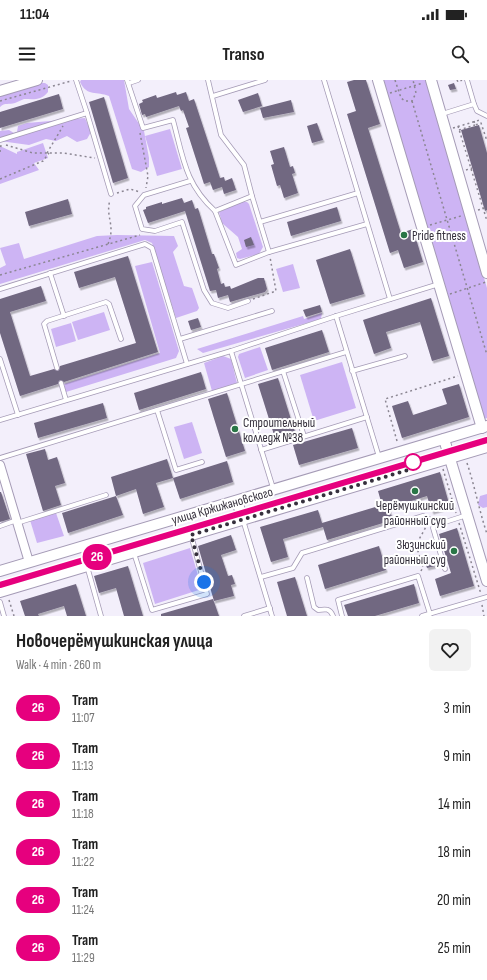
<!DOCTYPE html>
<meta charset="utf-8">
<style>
body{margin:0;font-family:"Sofia Sans Condensed",sans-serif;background:#f2f2f2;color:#222;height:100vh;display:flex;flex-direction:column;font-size:15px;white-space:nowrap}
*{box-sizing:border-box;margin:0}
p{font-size:13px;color:#767676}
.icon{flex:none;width:22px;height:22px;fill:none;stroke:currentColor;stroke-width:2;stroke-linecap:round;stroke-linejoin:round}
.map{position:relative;height:536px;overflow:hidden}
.side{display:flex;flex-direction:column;background:#fff;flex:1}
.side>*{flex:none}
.badge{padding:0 8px;border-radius:13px;font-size:14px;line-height:26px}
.you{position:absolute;width:20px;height:20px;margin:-10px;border:3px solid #fff;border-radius:50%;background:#1a73e8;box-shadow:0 0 0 6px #1a73e833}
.map>.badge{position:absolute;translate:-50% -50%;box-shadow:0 0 0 2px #fff}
.round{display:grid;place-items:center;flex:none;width:42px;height:42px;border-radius:6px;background:#f2f2f2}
.head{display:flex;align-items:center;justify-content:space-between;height:68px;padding:0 16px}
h1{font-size:19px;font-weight:700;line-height:30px}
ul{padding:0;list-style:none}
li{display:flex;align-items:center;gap:12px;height:48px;padding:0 16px}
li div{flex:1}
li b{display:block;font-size:15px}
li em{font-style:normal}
li .badge{min-width:44px;font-weight:700;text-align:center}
.status{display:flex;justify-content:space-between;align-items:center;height:28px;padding:0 20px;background:#fff;direction:ltr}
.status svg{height:11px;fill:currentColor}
header{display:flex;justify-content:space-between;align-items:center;height:52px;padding:0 16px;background:#fff;font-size:18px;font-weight:700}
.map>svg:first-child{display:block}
.green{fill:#cdb4f4}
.building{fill:#716781;filter:url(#shadow)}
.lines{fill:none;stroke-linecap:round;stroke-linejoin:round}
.service-casing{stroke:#a59bb6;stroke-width:5.5}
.minor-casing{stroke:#a59bb6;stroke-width:10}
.tertiary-casing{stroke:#a59bb6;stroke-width:12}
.path{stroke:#8b8692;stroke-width:1.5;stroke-dasharray:2 3;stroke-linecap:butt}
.service{stroke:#fff;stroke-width:4}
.minor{stroke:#fff;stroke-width:8}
.tertiary{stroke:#fff;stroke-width:10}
.tram{stroke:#78737f;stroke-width:1}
.line-casing{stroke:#fff;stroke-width:9}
.line{stroke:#e6007e;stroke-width:6}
.walk{stroke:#35303c;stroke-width:4;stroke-dasharray:0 7.2}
.poi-dot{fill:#297646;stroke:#fff;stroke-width:1.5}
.stop-dot{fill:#fff;stroke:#e6007e;stroke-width:2}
.labels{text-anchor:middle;stroke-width:4;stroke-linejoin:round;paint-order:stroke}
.poi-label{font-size:13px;fill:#35303c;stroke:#fff;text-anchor:start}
.street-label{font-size:13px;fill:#35303c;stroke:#fff}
</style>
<div class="status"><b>11:04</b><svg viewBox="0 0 49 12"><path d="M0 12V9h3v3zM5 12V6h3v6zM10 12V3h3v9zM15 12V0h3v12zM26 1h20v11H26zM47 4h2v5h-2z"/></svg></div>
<header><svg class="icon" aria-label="menu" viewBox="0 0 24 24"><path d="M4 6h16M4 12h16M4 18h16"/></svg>Transo<svg class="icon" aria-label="search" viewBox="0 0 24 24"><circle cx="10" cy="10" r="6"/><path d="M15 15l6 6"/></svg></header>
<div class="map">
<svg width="487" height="536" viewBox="0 0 487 536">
<defs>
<filter id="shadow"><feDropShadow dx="1.5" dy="2.5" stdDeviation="0" flood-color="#0004"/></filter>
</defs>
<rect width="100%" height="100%" fill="#f3effb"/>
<g class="green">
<path d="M81 0H124L129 29 144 51 149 78V87L141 92 132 89 109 16C97 11 87 17 80 2Z"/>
<path d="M382 0H426L487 208V338L484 339Z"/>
<path d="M38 3H45L48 5V12C41 21 33 19 24 19 21 20 18 22 15 23 9 25 5 22 0 27V13Z"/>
<path d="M85 38 91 52 87 59 77 62 67 56 56 61 46 59 29 65 0 61V51L9 50 14 53 17 52 18 46 27 43Z"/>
<path d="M170 49 182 89 157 96 145 56Z"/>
<path d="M43 63 48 78 34 83 39 90 0 104V66L17 74V72Z"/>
<path d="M242 122H247L249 124 263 167 259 174 240 179 237 178 236 173 242 169 238 157 222 143 219 132Z"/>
<path d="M117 155 174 156 178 166 173 172 184 206 192 208 199 228 197 231 176 238 152 163 145 160 0 204V188L6 185 0 168 19 163 24 179 97 156Z"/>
<path d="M152 182 179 271 176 278 66 312 64 304 160 273 135 186Z"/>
<path d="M293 184 300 208 283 212 276 189Z"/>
<path d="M104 232 110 250 78 260 72 242Z"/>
<path d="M322 233 321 239 203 273 197 269 303 236 304 239Z"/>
<path d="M71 243 76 261 56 267 51 249Z"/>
<path d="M260 267 268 290 245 298 238 277 239 274Z"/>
<path d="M223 276 231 279 237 303 212 311 204 283Z"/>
<path d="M342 282 356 328 314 341 300 295Z"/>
<path d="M192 342 202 373 184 379 174 347Z"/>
<path d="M487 414V427L483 428 478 425 480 416Z"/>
<path d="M56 433 64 456 37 463 30 440Z"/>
<path d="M190 468 202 509 155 524 143 483Z"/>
</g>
<g class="building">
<path d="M354 0H366L380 44 368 48 401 153 413 149 423 182 404 188 398 170 390 173 347 34 356 31 347 2Z"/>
<path d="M454 3 456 9 450 10 448 5Z"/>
<path d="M176 12 177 15 186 12 189 21 194 19 220 98 224 97 225 101 232 98 236 110 224 114 222 107 213 110 210 102 204 104 186 48 189 47 183 30 181 31 179 26 146 37 145 34 142 35 139 24 143 22 142 20 156 15 157 18Z"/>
<path d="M258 13 262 26 243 32 238 20Z"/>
<path d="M59 14 63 29 0 48V32Z"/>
<path d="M104 17 128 98 113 103 89 22Z"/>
<path d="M291 20 294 32 263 38 260 28Z"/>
<path d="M317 43 323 60 312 63 307 46Z"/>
<path d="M479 45 487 73V130L485 131 461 50Z"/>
<path d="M284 67 290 87 293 86 295 93 292 94 298 113 284 118 280 105 277 106 271 85 274 84 270 71Z"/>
<path d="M182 118 184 123 192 120 195 129 198 128 212 174H214L219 188 217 189 221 204 224 203 225 207 230 206 231 209 258 198H264L267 209 265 212 230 222 228 215 218 218 216 210 210 211 185 131 148 143 143 130 146 129V127L162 122V124Z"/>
<path d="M68 119 72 134 29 146 25 132Z"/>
<path d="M337 127 341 141 291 156 287 142Z"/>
<path d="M251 157 254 165 246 167 244 160Z"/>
<path d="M350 169 364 214 330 224 316 180Z"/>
<path d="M128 176 158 272 64 302 60 300 58 304 20 316 0 253V219L41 206 46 221 10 232 30 296 54 289 58 291 60 286 136 263 115 197 79 208 74 192Z"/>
<path d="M431 218 449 276 432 281 420 242 386 252 391 268 374 274 363 240Z"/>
<path d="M320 225 322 232 306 237 303 230Z"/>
<path d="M198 238 201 247 191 250 188 241Z"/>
<path d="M322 250 329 272 272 290 265 268Z"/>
<path d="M201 292 206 309 139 330 134 313Z"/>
<path d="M278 298 295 352 275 358 258 304Z"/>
<path d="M459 304 469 337 402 358 392 326 408 321 413 335 447 324 442 309Z"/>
<path d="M227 313 245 371 226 377 208 319Z"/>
<path d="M103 323 107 338 38 358 34 343Z"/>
<path d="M352 348 358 368 299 385 293 365Z"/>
<path d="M45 369 48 380 57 377 65 403 55 406 61 425 43 431 26 374Z"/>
<path d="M167 379 173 398 156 403 164 427 143 434 136 409 116 416 111 397Z"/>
<path d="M227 381 233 402 180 419 173 398Z"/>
<path d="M440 392 450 427 432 432 427 416 389 428 393 440 327 460 323 447 283 459 288 477 271 482 260 447 318 430 322 443 382 425 378 411Z"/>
<path d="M0 412H1L10 439 0 442Z"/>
<path d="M116 416 123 435 68 453 62 433Z"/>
<path d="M457 448 474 506 440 516 435 499 451 493 439 454Z"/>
<path d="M231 455 236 470 221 475 228 496 232 495 235 504 231 505 234 516 214 521 198 466Z"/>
<path d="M379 466 386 490 325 509 318 485Z"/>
<path d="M432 476 435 486 427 488 424 479Z"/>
<path d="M128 486 143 536H124L116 508 99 513 94 496Z"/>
<path d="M295 497 307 536H287L277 502Z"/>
<path d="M76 504 86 536H67L64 526 38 534 39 536H25L20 521Z"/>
<path d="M414 504 419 523 375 536H348L344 525Z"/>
<path d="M213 519 219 536H161V534Z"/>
</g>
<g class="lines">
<defs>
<g id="service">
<path d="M76 0 87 33"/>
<path d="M127 0 143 48 173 40C183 77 185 104 215 131"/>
<path d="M208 0 221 55 244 85 252 116 269 172"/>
<path d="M324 0 390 219"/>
<path d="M129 3 138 0"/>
<path d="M213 16 265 0"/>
<path d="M474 24 477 31 487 36"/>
<path d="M442 34 474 24 467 0"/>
<path d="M0 60 87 33 111 114"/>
<path d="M190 101 144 115 135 126 142 149 155 151 182 142 204 210 212 223 228 228 248 221"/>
<path d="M252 116 215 131 236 185 269 172 367 144"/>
<path d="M260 142 358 113"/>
<path d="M50 193 64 236"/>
<path d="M0 209 145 164 152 168 187 284"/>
<path d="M336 236 379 377"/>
<path d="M180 259 272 231"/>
<path d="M231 271 273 408"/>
<path d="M0 279 18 335"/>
<path d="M57 288 44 244 47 241 106 222 109 224 121 259"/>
<path d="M283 291 304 356"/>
<path d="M352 291 405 276"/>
<path d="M61 303 66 320"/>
<path d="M157 330 176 390 202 382"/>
<path d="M0 340 231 271 336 236 439 204"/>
<path d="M261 370 367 337"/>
<path d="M0 378 346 272"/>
<path d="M243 440 272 536"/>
<path d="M436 442 433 448 445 489"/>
<path d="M17 443 106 415"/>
<path d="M0 446 17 440"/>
<path d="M134 473 152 530 207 514 191 455"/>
<path d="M87 486 101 536"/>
<path d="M261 497 293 488 302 473 423 436 439 444 467 435"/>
<path d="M307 498 314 527 318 530C325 529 330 528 333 536"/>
<path d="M0 522 4 536"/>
<path d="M244 536 270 528"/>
<path d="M342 536 338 520 418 496 430 534"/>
<path d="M422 536 487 517"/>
</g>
<path id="minor" d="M0 385 29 482"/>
<g id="tertiary">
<path d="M378 0 482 348"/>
<path d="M431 0 487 193"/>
<path d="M0 11 37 0"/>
<path d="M444 359 487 501"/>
<path d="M237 421 243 440"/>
<path d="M0 491 487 346"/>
<path d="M0 512 487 367"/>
</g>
</defs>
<use href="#service" class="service-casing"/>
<use href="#minor" class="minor-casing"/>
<use href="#tertiary" class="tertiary-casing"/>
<g class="path">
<path d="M395 0 401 18 405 21H412L416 13 413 0"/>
<path d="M457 0 458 2 462 0"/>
<path d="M390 13 423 3"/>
<path d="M0 21 71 1"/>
<path d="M412 21 487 275"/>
<path d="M474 41 475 45 481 43 487 61"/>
<path d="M458 46 487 141"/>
<path d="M453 48 480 40"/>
<path d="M459 50 475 45"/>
<path d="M140 53 148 96 146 108"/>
<path d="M6 65 33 73H63L95 78"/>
<path d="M0 72 1 65"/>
<path d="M47 73 63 46"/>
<path d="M466 90 472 88"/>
<path d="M0 99 43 81 49 73"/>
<path d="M117 113 130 109 140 112"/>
<path d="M478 130 485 128"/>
<path d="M430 145 461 136"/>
<path d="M108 164C116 145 105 137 110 120"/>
<path d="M0 195 140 155"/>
<path d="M450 214 486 202"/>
<path d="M253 219 276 211 270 177"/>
<path d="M397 361 385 319 458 296"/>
<path d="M467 383C475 407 479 430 487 454"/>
<path d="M443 389 456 433"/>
<path d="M459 443 481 514"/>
<path d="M421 491 423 487 416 465 427 445"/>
<path d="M9 520 14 536"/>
<path d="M482 525 484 536"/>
</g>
<use href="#service" class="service"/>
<use href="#minor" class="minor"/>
<use href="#tertiary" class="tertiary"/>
<path class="tram" d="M0 505 487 360"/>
</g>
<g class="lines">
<defs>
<path id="line" d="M0 505 487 360"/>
</defs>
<use href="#line" class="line-casing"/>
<use href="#line" class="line"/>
<path class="walk" d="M204 502 191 455 418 387 413 382"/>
</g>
<g class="poi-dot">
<circle cx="404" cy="155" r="4"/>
<circle cx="235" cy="349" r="4"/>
<circle cx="415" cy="411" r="4"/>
<circle cx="454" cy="471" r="4"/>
</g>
<circle class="stop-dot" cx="413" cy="382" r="8"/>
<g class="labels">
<g class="poi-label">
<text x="412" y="160">Pride fitness</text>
<text x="243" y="347">Строительный<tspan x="243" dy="15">колледж №38</tspan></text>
<text x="415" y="430" text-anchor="middle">Черёмушкинский<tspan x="415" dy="15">районный суд</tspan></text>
<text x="446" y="469" text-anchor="end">Зюзинский<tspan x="446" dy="15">районный суд</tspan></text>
</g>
<g class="street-label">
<text transform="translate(222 425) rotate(-16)" y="5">улица Кржижановского</text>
</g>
</g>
</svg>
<div class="you" style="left:204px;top:502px"></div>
<b class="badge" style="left:97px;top:477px;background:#e6007e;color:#fff">26</b>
</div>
<section class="side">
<div class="head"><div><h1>Новочерёмушкинская улица</h1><p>Walk · 4 min · 260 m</p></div><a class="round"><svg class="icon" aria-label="heart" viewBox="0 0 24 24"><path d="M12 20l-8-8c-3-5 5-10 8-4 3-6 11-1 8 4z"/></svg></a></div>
<ul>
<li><span class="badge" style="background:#e6007e;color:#fff">26</span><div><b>Tram</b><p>11:07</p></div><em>3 min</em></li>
<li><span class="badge" style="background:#e6007e;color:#fff">26</span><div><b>Tram</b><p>11:13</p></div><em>9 min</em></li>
<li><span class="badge" style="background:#e6007e;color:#fff">26</span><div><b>Tram</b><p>11:18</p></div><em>14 min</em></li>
<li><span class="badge" style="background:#e6007e;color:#fff">26</span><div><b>Tram</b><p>11:22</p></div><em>18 min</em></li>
<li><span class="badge" style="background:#e6007e;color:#fff">26</span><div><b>Tram</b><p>11:24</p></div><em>20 min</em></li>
<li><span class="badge" style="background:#e6007e;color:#fff">26</span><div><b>Tram</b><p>11:29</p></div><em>25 min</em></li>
</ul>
</section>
